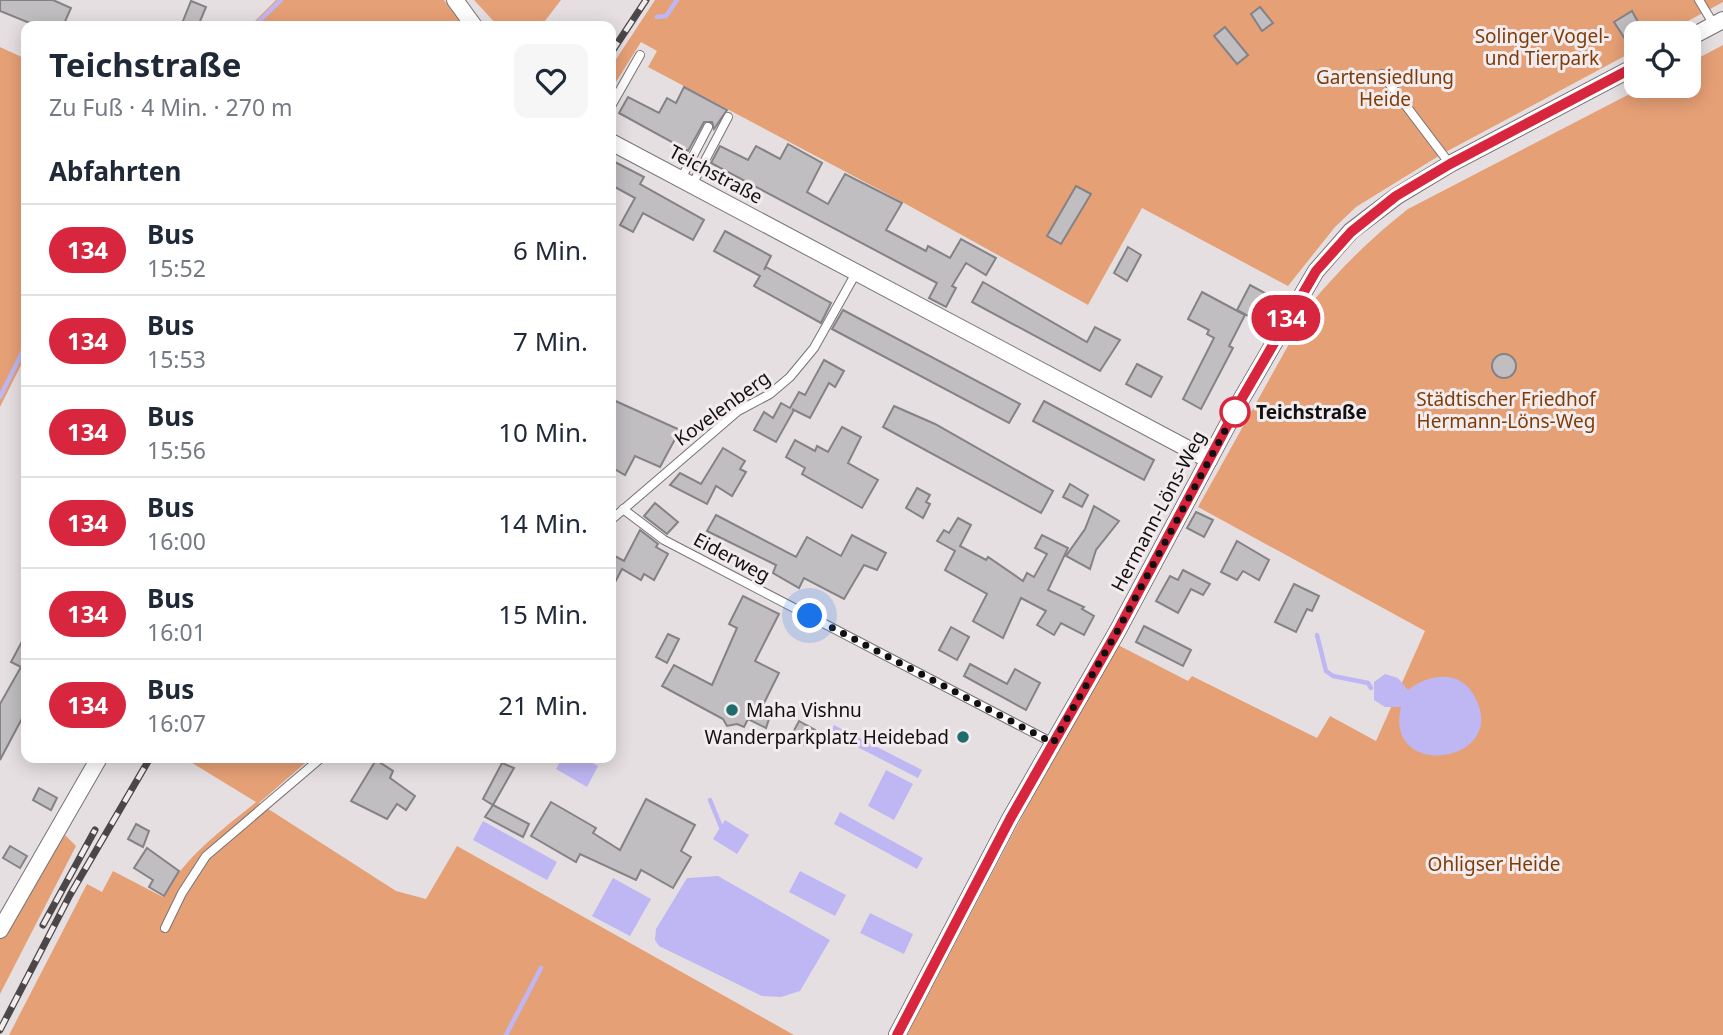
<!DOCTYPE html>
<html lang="de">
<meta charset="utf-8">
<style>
body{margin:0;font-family:"Noto Sans",sans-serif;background:#f6f6f7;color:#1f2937;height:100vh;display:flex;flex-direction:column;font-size:26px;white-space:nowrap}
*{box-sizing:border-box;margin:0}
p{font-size:23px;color:#747a83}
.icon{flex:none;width:38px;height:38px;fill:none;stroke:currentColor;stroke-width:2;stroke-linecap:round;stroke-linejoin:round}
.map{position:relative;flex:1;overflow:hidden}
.side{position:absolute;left:21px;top:21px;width:595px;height:742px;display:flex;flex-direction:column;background:#fff;border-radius:14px;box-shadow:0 4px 18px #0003}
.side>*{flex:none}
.badge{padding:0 14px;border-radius:23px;font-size:24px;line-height:46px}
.fabs{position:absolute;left:1624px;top:21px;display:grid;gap:14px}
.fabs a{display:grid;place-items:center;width:77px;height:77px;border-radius:14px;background:#fff;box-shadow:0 4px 18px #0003;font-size:35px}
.you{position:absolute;width:35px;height:35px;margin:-18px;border:5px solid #fff;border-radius:50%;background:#1a73e8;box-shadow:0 0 0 10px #1a73e833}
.map>.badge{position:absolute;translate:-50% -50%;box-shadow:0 0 0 4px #fff}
h2{padding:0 28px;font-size:26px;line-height:63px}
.round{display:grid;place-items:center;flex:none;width:74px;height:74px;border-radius:14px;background:#f6f6f7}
.headline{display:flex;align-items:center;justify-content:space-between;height:119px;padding:0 28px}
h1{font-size:33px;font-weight:700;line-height:52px}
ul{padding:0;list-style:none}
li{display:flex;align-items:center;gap:21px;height:91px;padding:0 28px;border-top:2px solid #e0e1e3}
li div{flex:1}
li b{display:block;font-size:26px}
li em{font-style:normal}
li .badge{min-width:77px;font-weight:700;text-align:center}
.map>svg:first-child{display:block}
.green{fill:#e6a076}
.water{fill:#beb7f3}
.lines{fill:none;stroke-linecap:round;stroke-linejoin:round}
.stream{stroke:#beb7f3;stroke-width:4.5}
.building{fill:#c1bec2;stroke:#858286;stroke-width:2}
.lane-casing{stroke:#787274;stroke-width:10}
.street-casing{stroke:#787274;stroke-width:18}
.lane{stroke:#fff;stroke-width:8}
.street{stroke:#fff;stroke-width:16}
.rail-casing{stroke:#4b4749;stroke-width:7}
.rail{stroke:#f3ecef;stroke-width:4.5;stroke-dasharray:13;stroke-linecap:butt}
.line-casing{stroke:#fff;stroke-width:16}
.line{stroke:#d7263d;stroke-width:10}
.walk{stroke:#121011;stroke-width:7;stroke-dasharray:0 12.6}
.stop-dot{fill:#fff;stroke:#d7263d;stroke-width:3.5}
.poi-dot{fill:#1f6c6f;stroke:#f3ecef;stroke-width:2.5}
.labels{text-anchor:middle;stroke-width:6;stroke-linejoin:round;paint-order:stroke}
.park-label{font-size:19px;fill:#7e3c07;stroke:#f3ecef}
.street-label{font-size:19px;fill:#121011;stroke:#f3ecef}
.stop-label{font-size:19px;font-weight:bold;fill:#121011;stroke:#f3ecef;text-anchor:start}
.poi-label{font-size:19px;fill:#121011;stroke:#f3ecef;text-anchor:start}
</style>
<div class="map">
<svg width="1723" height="1035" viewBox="0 0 1723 1035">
<rect width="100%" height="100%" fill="#e6dfe2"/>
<g class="green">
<path d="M276 0H444L464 26H250Z"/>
<path d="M474 0H561L541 26H498Z"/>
<path d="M655 0H1723V2L1666 33H1636V50L1442 154 1356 207 1335 227 1288 286 1142 208 1088 305 895 198 648 67 657 51 641 42 611 90V67Z"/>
<path d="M1723 45V1035H907L1027 807 1118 645 1188 681 1192 676 1317 738 1330 716 1376 741 1425 631 1198 507 1313 301C1342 267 1373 236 1408 209L1645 86H1689V63Z"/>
<path d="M0 47 26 59V355L0 407Z"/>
<path d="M184 758H311L259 803 396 891 426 899 457 846 794 1035H9L87 884 102 892 113 871 163 897C185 856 221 831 256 802Z"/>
<path d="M65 835 76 846 0 994V938Z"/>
</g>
<g class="water">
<path d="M1385 674 1398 678 1408 690C1430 673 1462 669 1476 699 1508 764 1383 781 1401 707H1385L1374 700V682Z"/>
<path d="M834 725 922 770 918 778 830 733Z"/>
<path d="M562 758H584L598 766 587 787 556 769Z"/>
<path d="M886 770 913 784 894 820 868 806Z"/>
<path d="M840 812 923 858 917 869 834 824Z"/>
<path d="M725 820 749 835 737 854 713 839Z"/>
<path d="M483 821 557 862 547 880 473 840Z"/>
<path d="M800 871 846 895 835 916 789 892Z"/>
<path d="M718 876 830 940 800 991 781 997 762 996 659 946 655 940 656 929 687 878Z"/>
<path d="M613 878 651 899 630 936 592 916Z"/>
<path d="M870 913 913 934 904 954 860 933Z"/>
</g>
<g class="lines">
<g class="stream">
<path d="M657 17 666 16 677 0"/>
<path d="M254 26 281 0"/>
<path d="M0 397 26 345"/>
<path d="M1317 635 1326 671 1333 676 1368 683 1371 688"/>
<path d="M710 800 721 827"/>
<path d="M506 1035 541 968"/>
</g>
</g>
<g class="building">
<path d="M0 0H53L71 8 63 26H37L0 11Z"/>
<path d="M191 1 206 7 198 26H181Z"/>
<path d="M1260 7 1273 23 1262 31 1251 14Z"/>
<path d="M1632 11 1643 31 1627 42 1614 22Z"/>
<path d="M1225 27 1248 55 1237 64 1214 36Z"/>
<path d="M684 87 727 110 714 129 712 122H704L688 151 619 113 628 97 659 113 667 98 676 103Z"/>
<path d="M788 144 822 163 807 192 828 204 845 174 902 203 886 230 926 251 928 246 950 258 961 239 996 258 986 275 966 263 952 286 956 288 946 307 929 298 937 283 711 163 720 146 748 160 756 146 780 159Z"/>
<path d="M611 160 644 177 640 184 704 220 693 240 643 213 633 232 620 225 635 198 611 185Z"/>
<path d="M1076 186 1091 194 1061 244 1047 236Z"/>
<path d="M725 231 771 256 764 270 766 267 831 303 821 323 754 286 760 276 714 251Z"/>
<path d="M1128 247 1141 255 1127 281 1114 273Z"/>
<path d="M983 282 1087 342 1095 327 1120 340 1100 371 972 302Z"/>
<path d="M1250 285 1276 299 1263 324 1237 310Z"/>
<path d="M1202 292 1245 315 1229 346 1233 348 1201 409 1183 399 1214 338 1207 334 1209 330 1188 319Z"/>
<path d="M843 310 1020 404 1009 423 832 329Z"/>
<circle cx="1504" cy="366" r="12"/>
<path d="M824 360 844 371 835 387 829 383 810 418 792 409 794 410 776 442 754 430 764 412 773 418 781 403 790 408 799 392 805 395Z"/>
<path d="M1137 364 1162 377 1151 397 1126 384Z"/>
<path d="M611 399 680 430 660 467 635 456 625 475 611 467Z"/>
<path d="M1044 401 1154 460 1144 480 1033 421Z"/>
<path d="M894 406 935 424 1053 491 1041 513 883 427Z"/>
<path d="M842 427 861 437 848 463 878 480 862 508 802 474 805 468 786 457 795 440 815 451 817 446 828 452Z"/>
<path d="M723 448 745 461 740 469 746 472 732 496 716 486 707 504 670 485 680 473 701 484Z"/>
<path d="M1070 484 1088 495 1082 507 1063 497Z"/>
<path d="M917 488 930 495 926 502 930 504 923 518 906 508Z"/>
<path d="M655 503 678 522 667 534 644 516Z"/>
<path d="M1094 506 1119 521 1096 550 1090 569 1066 556 1085 529Z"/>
<path d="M1196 512 1213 520 1204 537 1187 528Z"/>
<path d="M716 515 796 557 807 537 841 556 852 535 886 553 877 570 864 565 844 599 804 578 799 588 773 573 776 565 707 531Z"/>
<path d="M958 518 971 525 960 546 986 560 988 557 1023 581 1027 573 1034 577 1047 554 1035 548 1042 535 1068 548 1048 590 1084 607 1082 609 1094 616 1084 635 1061 623 1054 635 1037 625 1046 611 1021 598 1003 638 973 621 987 594 945 570 955 551 937 541 944 530 949 533Z"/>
<path d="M640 530 658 544 656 547 668 554 654 580 644 574 641 580 622 569 611 590V554L624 561Z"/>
<path d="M1237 541 1269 560 1259 580 1243 571 1237 580 1221 572Z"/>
<path d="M1183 570 1210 584 1203 595 1191 589 1178 613 1156 601 1170 576 1178 580Z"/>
<path d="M1294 584 1319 596 1312 611 1307 609 1296 632 1275 622Z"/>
<path d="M743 596 779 614 755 661 779 673 763 705 772 710 766 728 748 719 744 727 737 724 727 726 723 719 662 686 674 665 712 685 737 628 729 624Z"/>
<path d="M1144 626 1191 650 1183 666 1136 642Z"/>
<path d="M951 627 969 637 957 660 939 650Z"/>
<path d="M26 634V711L0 760V704L21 667 11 662Z"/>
<path d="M668 634 679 639 667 663 656 657Z"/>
<path d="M970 664 1007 684 1015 669 1040 683 1026 710 964 676Z"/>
<path d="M799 721 815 730 806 746 790 738Z"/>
<path d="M376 760 393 771 390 778 415 796 406 810 397 804 387 819 351 801Z"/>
<path d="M502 763 514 768 493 805 483 799Z"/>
<path d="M39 788 57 798 51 810 33 800Z"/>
<path d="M646 799 695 825 681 851 691 857 673 888 641 870 636 880 580 854 576 862 531 836 551 802 596 828 593 833 620 850Z"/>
<path d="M493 805 529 824 523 837 485 817Z"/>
<path d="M136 824 149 831 143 847 128 839Z"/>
<path d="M10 846 27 856 20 868 3 858Z"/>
<path d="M147 848 179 871 164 896 149 887 153 880 134 868Z"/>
</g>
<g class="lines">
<defs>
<g id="lane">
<path d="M1699 0 1714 25"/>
<path d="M1382 74 1450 164"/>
<path d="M611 106 640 55"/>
<path d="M681 179 708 127"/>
<path d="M692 185 728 117"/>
<path d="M623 509 664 540 1053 743"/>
<path d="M611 520 738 411 770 394 790 377 814 348 856 273"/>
<path d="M165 928 182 893 206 856 321 758"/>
</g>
<g id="street">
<path d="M455 0 474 26"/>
<path d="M1689 38 1723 20"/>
<path d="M611 142 1209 460"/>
<path d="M0 930 99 758"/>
<path d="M897 1035 1010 819 1118 630 1242 398 1316 271 1351 231 1397 196 1450 164 1636 66"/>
</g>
</defs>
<use href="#lane" class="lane-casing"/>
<use href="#street" class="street-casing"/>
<use href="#lane" class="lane"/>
<use href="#street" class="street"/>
<defs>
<g id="rail">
<path d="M611 53 646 0"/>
<path d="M43 925 95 830"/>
<path d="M0 1030 70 895 150 758"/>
</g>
</defs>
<use href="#rail" class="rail-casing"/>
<use href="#rail" class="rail"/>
</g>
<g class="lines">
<defs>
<path id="line" d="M897 1035 1010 819 1118 630 1242 398 1316 271 1351 232 1396 196 1450 164 1636 66"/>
</defs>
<use href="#line" class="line-casing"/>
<use href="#line" class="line"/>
<path class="walk" d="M810 616 1053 743 1118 630 1235 412"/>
</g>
<circle class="stop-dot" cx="1235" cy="412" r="14"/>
<g class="poi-dot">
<circle cx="732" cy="710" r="7"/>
<circle cx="963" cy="737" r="7"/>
</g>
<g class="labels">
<g class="park-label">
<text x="1542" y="43">Solinger Vogel-<tspan x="1542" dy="22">und Tierpark</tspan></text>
<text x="1385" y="84">Gartensiedlung<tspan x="1385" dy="22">Heide</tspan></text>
<text x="1506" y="406">Städtischer Friedhof<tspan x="1506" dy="22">Hermann-Löns-Weg</tspan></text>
<text x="1494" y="871">Ohligser Heide</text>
</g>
<g class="street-label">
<text transform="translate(716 174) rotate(28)" y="7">Teichstraße</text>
<text transform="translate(722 408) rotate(-36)" y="7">Kovelenberg</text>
<text transform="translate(1158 511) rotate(-62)" y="7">Hermann-Löns-Weg</text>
<text transform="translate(732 557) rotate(28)" y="7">Eiderweg</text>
</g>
<g class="stop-label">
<text x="1256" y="419">Teichstraße</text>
</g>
<g class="poi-label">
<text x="746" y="717">Maha Vishnu</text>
<text x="949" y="744" text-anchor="end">Wanderparkplatz Heidebad</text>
</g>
</g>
</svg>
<div class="fabs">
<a><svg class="icon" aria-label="locate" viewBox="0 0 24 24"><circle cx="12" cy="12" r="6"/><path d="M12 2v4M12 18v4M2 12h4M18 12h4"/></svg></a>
</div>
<div class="you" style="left:810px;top:616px"></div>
<b class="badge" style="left:1286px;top:318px;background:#d7263d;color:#fff">134</b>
<section class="side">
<div class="headline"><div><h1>Teichstraße</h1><p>Zu Fuß · 4 Min. · 270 m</p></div><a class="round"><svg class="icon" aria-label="heart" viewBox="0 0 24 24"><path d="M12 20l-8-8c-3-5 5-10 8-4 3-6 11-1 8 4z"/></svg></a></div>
<h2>Abfahrten</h2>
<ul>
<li><span class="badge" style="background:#d7263d;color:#fff">134</span><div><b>Bus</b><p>15:52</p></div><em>6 Min.</em></li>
<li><span class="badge" style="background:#d7263d;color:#fff">134</span><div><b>Bus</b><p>15:53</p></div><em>7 Min.</em></li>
<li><span class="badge" style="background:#d7263d;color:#fff">134</span><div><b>Bus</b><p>15:56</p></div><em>10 Min.</em></li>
<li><span class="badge" style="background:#d7263d;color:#fff">134</span><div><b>Bus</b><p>16:00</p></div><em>14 Min.</em></li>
<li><span class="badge" style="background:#d7263d;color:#fff">134</span><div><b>Bus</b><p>16:01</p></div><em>15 Min.</em></li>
<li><span class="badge" style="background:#d7263d;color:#fff">134</span><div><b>Bus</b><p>16:07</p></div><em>21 Min.</em></li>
</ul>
</section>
</div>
